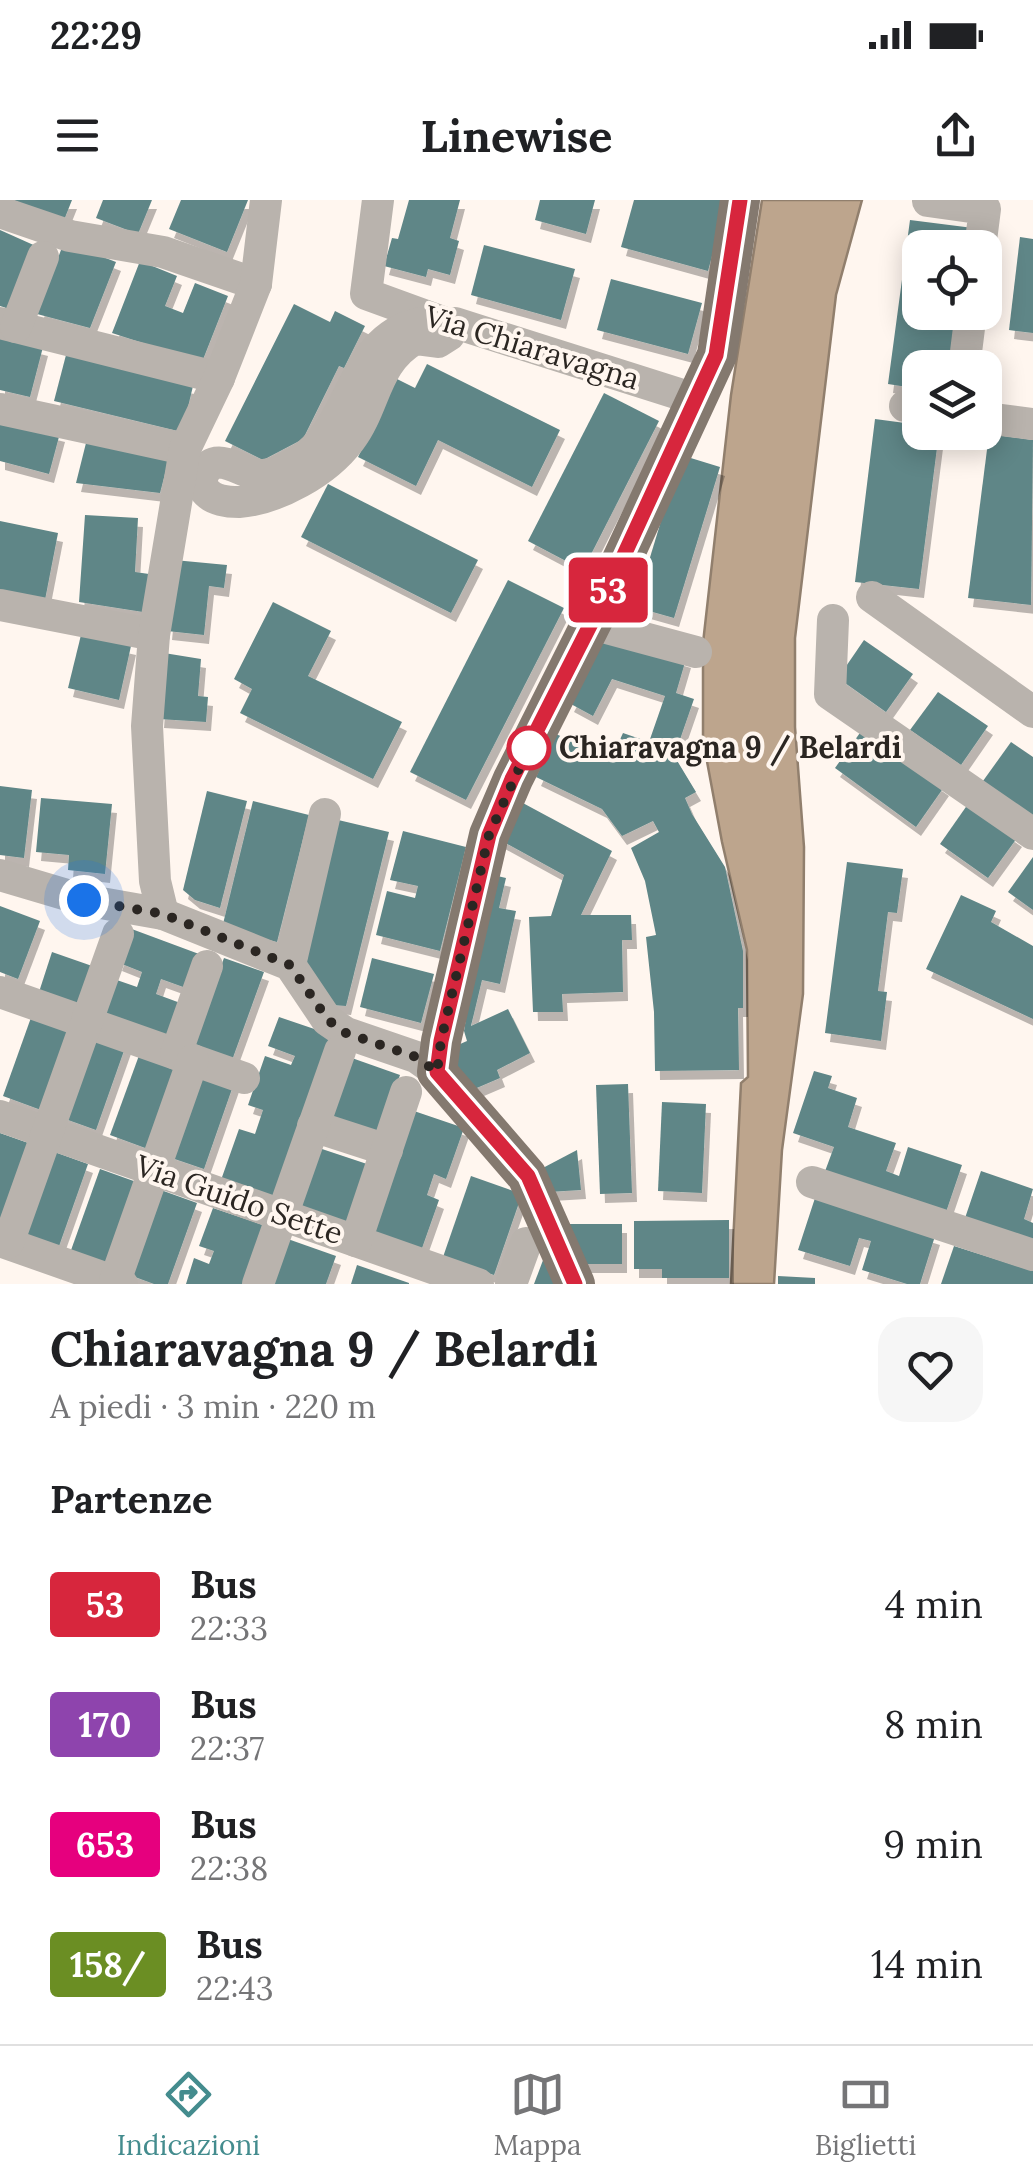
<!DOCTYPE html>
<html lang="it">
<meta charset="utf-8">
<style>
body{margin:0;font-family:Lora,serif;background:#f6f6f6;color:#202124;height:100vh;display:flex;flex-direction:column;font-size:38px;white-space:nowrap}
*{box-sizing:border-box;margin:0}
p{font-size:32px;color:#757577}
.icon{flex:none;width:55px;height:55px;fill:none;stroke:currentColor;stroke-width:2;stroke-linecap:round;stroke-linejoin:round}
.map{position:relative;height:1084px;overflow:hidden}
.drawer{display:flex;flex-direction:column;background:#fff;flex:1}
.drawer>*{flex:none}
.badge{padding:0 20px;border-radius:8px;font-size:35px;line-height:65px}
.buttons{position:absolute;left:902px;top:30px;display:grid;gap:20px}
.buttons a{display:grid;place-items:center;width:100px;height:100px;border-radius:20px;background:#fff;box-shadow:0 5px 25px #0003;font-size:50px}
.you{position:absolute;width:50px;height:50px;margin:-25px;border:8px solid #fff;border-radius:50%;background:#1a73e8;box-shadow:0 0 0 15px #1a73e833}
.map>.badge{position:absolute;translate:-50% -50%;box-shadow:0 0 0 5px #fff}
h2{padding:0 50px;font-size:38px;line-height:90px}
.round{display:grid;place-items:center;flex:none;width:105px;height:105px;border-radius:30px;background:#f6f6f6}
.overview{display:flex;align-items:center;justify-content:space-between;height:170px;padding:0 50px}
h1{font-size:48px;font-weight:700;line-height:75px}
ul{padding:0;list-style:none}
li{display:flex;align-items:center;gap:30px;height:120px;padding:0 50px}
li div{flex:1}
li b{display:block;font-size:38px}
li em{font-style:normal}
li .badge{min-width:110px;font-weight:700;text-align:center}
.status{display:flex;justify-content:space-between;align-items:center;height:70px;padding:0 50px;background:#fff;direction:ltr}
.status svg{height:28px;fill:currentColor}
header{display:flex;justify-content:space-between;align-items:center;height:130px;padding:0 50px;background:#fff;font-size:45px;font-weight:700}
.menu{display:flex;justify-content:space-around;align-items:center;height:140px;border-top:2px solid #e0e0e0;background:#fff;font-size:28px;color:#757577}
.menu a{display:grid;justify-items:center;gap:5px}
.menu .selected{color:#448c8e}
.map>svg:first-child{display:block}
.water{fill:#bda58d;stroke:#917f6d;stroke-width:2.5}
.building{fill:#5f8687;filter:url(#shadow)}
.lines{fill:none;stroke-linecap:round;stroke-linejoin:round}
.minor{stroke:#b9b3ad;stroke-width:32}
.major{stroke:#84796f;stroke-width:40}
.line-casing{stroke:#fff;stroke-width:22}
.line{stroke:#d7263d;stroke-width:15}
.walk{stroke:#2b2622;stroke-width:10;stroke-dasharray:0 18}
.stop-dot{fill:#fff;stroke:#d7263d;stroke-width:5}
.labels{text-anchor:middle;stroke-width:8;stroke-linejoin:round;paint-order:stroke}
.street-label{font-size:30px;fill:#2b2622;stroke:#fff6ef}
.stop-label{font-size:30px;font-weight:bold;fill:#2b2622;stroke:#fff6ef;text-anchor:start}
</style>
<div class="status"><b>22:29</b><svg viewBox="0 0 49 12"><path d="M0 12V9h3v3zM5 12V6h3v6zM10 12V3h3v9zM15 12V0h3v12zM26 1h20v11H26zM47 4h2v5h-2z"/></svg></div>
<header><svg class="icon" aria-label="menu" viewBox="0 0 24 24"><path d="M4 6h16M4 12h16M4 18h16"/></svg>Linewise<svg class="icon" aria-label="share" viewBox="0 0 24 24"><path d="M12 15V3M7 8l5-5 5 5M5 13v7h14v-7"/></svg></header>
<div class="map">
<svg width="1033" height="1084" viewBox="0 0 1033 1084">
<defs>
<filter id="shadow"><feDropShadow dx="5" dy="9" stdDeviation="0" flood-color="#0004"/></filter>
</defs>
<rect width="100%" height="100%" fill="#fff6ef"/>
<path class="water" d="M762 0H862L836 95 795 438V527L804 647 803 794 782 950 774 1084H731L741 883 748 877 747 750 722 642 703 540V443L731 195Z"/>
<g class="building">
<path d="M13 0H72L64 20Z"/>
<path d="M103 0H152L138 34 96 18Z"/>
<path d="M181 0H248L227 52 169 29Z"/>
<path d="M409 0H460L450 38 459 41 450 75 428 69 426 77 384 66 392 38 398 39Z"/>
<path d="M540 0H595L586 34 535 20Z"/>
<path d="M634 0H727L708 71 621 47Z"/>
<path d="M910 20 973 28 971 48H920V112H962L955 168H920V189L888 184Z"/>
<path d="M0 30 38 47 13 110 0 106Z"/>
<path d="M1020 37 1033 39V133L1009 130Z"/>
<path d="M64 42 116 62 90 128 37 114Z"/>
<path d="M484 45 575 69 561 120 471 95Z"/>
<path d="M140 61 177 76 165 106 183 113 195 83 228 96 202 162 112 133Z"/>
<path d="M611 79 702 103 688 154 597 130Z"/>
<path d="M294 104 330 122 335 111 365 126 344 168 339 166 303 239 263 260 225 241Z"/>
<path d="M0 136 43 147 30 197 0 190Z"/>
<path d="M66 155 193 186 182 232 54 201Z"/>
<path d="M427 164 560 230 532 287 438 240 416 286 358 257 397 179 415 188Z"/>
<path d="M604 193 659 221 583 370 528 341Z"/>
<path d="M0 218 60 233 49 274 0 261Z"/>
<path d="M875 219 920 225V232H939L919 389 855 382Z"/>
<path d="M989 234 1033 240 1031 405 968 398Z"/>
<path d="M87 239 169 258 160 293 76 283Z"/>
<path d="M681 255 720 267 674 418 635 407Z"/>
<path d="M328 284 478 360 451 413 301 337Z"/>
<path d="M85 315 138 318 135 372 149 374 143 412 79 402Z"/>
<path d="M0 321 58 333 44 405 0 396Z"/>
<path d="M174 360 227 365 224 388 209 386 204 435 167 431Z"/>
<path d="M508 380 564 408 466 600 410 572Z"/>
<path d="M273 402 331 431 308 476 402 522 373 579 240 513 252 489 234 479Z"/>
<path d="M81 435 131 446 119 500 68 488Z"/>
<path d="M605 435 686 459 676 493 694 499 676 551 670 549 696 592 685 598 692 614 725 667 743 751V808H738L739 870 655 871 654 812 646 737 656 735 645 681 631 648 659 632 653 621 622 636 602 609 536 577 556 534 611 559 623 533 649 542 665 496 612 479 593 516 569 503Z"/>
<path d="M864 440 913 474 886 512 838 478Z"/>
<path d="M164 453 201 459 198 496 208 497 206 522 159 519Z"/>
<path d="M938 492 988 526 961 565 910 530Z"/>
<path d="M862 530 944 587 916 627 835 568Z"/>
<path d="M1011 542 1033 557V616L983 581Z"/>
<path d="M0 586 32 590 24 658 0 655Z"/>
<path d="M207 591 247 601 220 708 195 700 183 690Z"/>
<path d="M41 598 112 604 105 674 68 670 69 655 36 652Z"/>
<path d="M253 601 309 615 277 742 222 728Z"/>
<path d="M521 602 612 651 581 715H631L632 740H622L623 792 562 794 563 812H533L529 717 551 716 564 675 500 640Z"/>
<path d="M968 604 1017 638 988 678 940 644Z"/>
<path d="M334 619 389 632 346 806 333 805 305 770Z"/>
<path d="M403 631 466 647 440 751 376 735 387 691 415 698 418 686 390 680Z"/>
<path d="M1033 657V710L1008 692Z"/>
<path d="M847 662 903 669 897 713 888 712 878 791 887 792 881 841 825 833Z"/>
<path d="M489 674 506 678 499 708 516 711 500 784 482 780 471 826 508 809 530 853 497 870 500 878 465 893 451 848 467 841 464 831Z"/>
<path d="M961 695 996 711 991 722 1033 746V819L926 769Z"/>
<path d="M0 706 40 721 18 779 0 772Z"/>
<path d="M129 728 199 754 186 788 161 779 156 794 183 804 169 841 98 815 111 778 137 787 142 772 117 762Z"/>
<path d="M52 752 95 767 82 807 39 792Z"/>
<path d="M224 758 264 772 231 863 190 849Z"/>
<path d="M372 758 434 774 421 823 360 807Z"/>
<path d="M33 812 71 826 41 910 3 896Z"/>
<path d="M279 817 332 835 274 998 221 980 239 929 255 934 263 910 248 905 265 856 291 865 295 856 268 846Z"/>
<path d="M87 831 126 845 96 930 57 916Z"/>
<path d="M141 850 179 864 148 949 110 935Z"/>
<path d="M349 857 400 875 380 933 329 916Z"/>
<path d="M193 870 234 883 204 969 163 955Z"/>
<path d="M814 871 832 876 828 888 857 898 848 927 896 943 886 971 899 976 908 947 962 965 945 1015 824 974 834 947 793 933Z"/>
<path d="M628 884 632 993 600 994 596 885Z"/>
<path d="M662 902 706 904 702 993 658 991Z"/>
<path d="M414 911 464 928 446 979 434 974 427 995 439 1000 421 1051 371 1034Z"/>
<path d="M0 933 34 945 0 1028Z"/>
<path d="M316 947 367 964 346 1024 295 1006Z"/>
<path d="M49 950 88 964 58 1049 18 1035Z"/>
<path d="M577 950 581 990 548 992 539 970Z"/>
<path d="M100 969 142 984 111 1068 70 1053Z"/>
<path d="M981 971 1033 989 1024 1019 1033 1023V1046L964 1021Z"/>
<path d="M471 976 522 994 494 1075 443 1057Z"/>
<path d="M158 989 197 1003 168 1084H154L127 1074Z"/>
<path d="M815 998 935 1036 920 1084H907L862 1070 871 1041 859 1038 850 1066 798 1050Z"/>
<path d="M213 1008 266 1026 246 1084H186L194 1058 209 1064 214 1051 199 1046Z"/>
<path d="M729 1020V1078H662V1069H634V1021Z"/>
<path d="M558 1024H622V1064H575Z"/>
<path d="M285 1038 336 1056 326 1084H269Z"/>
<path d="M954 1046 1033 1071V1084H941Z"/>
<path d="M545 1055 558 1084H534Z"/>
<path d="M357 1065 409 1083V1084H351Z"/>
<path d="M778 1076 815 1078V1084H778Z"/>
</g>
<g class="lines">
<g class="minor">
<path d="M378 0 366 94 451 125 455 123 698 200"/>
<path d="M928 1 985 9 980 48"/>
<path d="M0 12 70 36 163 52 256 84"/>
<path d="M0 123 219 178"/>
<path d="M421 123 451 125 449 135 438 142 415 139C374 162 376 206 350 240 326 272 278 299 239 302 227 302 211 300 204 289 201 283 201 281 203 275 215 246 244 277 264 275 275 274 289 267 299 261 355 225 349 138 421 123Z"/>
<path d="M16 127 43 57"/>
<path d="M964 168 971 112"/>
<path d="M905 206 920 208"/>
<path d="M0 209 185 249"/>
<path d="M985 218 1033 224"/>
<path d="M872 397 1033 512"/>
<path d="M0 405 154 435"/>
<path d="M833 420 830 494 1033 634"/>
<path d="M592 424 696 452"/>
<path d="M0 675 84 700 163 714 290 765 327 820 346 833 416 857 437 872"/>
<path d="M163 714 155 681 147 526 154 435 185 249 219 178 256 84 266 0"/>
<path d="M290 765 325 614"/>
<path d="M0 792 244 878"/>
<path d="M176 854 207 766"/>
<path d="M0 916 478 1084"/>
<path d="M313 926 387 950"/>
<path d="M812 982 1033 1055"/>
<path d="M0 1041 122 1084"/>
<path d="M356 1041 406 892"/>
<path d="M8 1043 118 734"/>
<path d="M115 1081 193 860"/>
<path d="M258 1084 340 851"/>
<path d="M511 1084 526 1043"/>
</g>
<path class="major" d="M575 1084 527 976 437 872 441 841 489 635 513 579 607 392 717 155 740 0"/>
</g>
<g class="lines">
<defs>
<path id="line" d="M575 1084 528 976 437 872 441 841 489 635 512 579 607 392 716 155 740 0"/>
</defs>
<use href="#line" class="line-casing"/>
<use href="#line" class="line"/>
<path class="walk" d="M84 700 163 714 290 765 328 820 346 833 416 857 437 872 441 841 489 635 530 544 529 548"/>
</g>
<circle class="stop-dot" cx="529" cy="548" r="20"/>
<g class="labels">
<g class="street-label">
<text transform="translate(532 148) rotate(17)" y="10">Via Chiaravagna</text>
<text transform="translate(239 1000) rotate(19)" y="10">Via Guido Sette</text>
</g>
<g class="stop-label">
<text x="559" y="558">Chiaravagna 9 / Belardi</text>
</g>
</g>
</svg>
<div class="buttons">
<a><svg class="icon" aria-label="locate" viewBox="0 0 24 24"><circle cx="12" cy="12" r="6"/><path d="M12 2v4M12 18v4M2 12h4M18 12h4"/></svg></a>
<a><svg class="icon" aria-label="layers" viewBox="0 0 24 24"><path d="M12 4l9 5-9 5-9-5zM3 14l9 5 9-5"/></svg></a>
</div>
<div class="you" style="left:84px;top:700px"></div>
<b class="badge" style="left:608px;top:390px;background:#d7263d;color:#fff">53</b>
</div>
<section class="drawer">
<div class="overview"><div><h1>Chiaravagna 9 / Belardi</h1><p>A piedi · 3 min · 220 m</p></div><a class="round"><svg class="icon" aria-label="heart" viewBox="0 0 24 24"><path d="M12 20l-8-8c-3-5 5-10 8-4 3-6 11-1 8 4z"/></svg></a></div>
<h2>Partenze</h2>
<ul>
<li><span class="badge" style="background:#d7263d;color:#fff">53</span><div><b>Bus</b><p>22:33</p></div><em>4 min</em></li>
<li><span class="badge" style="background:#8e44ad;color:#fff">170</span><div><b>Bus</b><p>22:37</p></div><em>8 min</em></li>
<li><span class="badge" style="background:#e6007e;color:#fff">653</span><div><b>Bus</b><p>22:38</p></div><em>9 min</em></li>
<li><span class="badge" style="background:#6b8e23;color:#fff">158/</span><div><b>Bus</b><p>22:43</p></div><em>14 min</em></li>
</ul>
</section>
<nav class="menu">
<a class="selected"><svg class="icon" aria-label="directions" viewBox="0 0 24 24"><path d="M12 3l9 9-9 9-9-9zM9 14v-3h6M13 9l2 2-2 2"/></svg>Indicazioni</a>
<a><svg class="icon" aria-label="map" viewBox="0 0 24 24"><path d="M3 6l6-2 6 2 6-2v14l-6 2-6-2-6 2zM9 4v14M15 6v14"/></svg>Mappa</a>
<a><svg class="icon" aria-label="tickets" viewBox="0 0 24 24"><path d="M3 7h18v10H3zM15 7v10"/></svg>Biglietti</a>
</nav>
